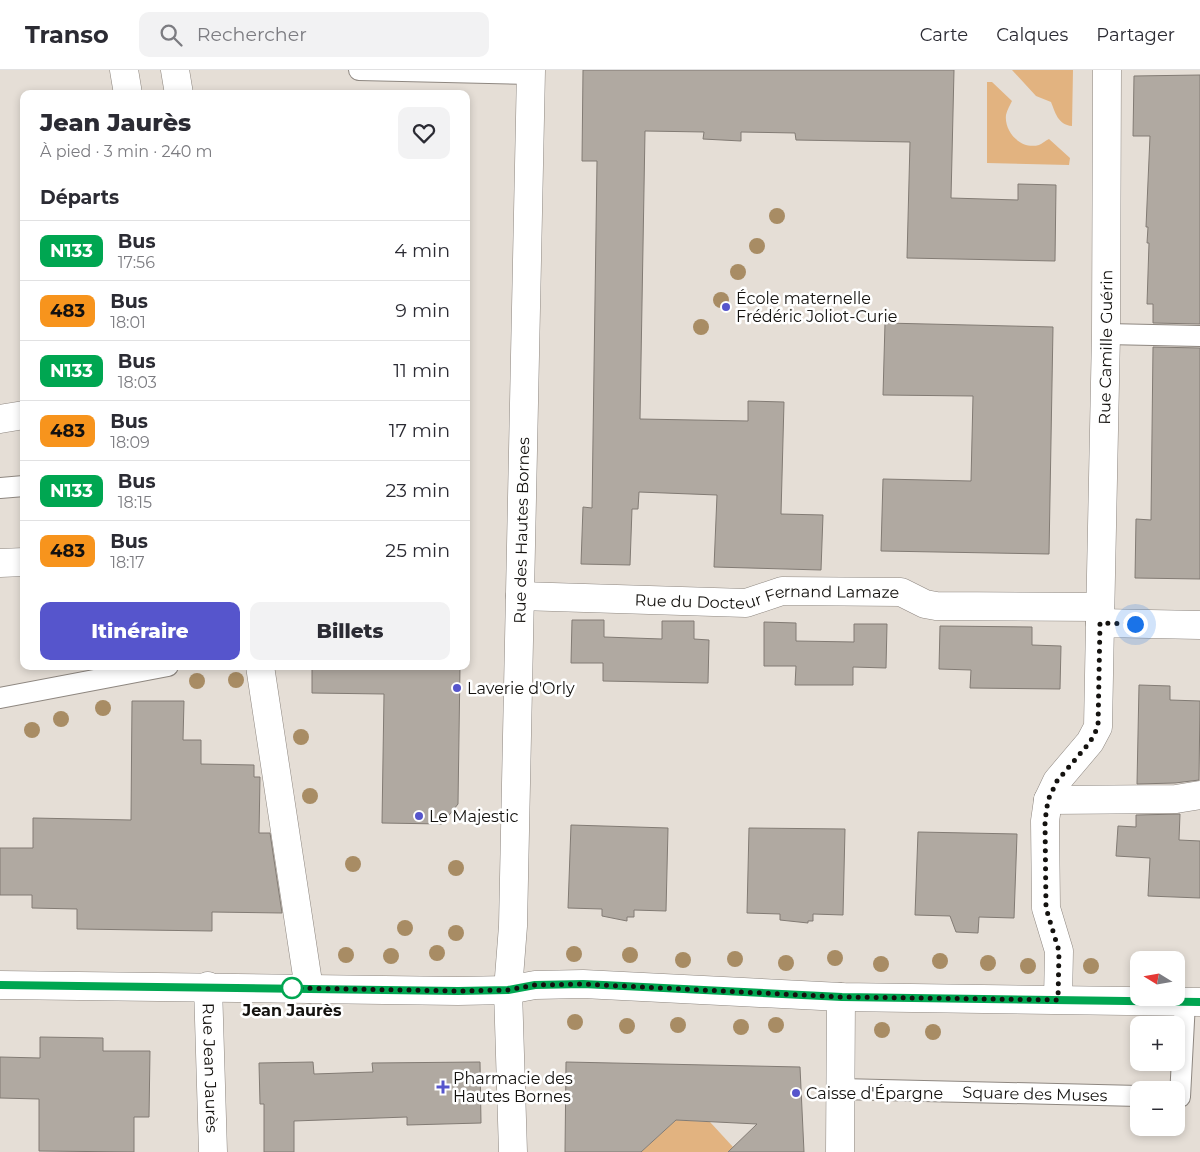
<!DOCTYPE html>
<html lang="fr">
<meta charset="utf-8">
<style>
body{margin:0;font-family:Montserrat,sans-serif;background:#f2f2f3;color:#2b2b33;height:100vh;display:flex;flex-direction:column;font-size:19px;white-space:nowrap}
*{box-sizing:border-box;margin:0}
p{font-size:16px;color:#7c7c81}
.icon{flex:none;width:28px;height:28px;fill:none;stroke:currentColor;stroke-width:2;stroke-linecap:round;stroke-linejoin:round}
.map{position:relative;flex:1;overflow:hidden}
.drawer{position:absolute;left:20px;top:20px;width:450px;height:580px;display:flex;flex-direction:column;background:#fff;border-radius:10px;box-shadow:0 2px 8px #0003}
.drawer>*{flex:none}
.badge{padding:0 10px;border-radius:8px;font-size:18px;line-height:32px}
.needle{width:32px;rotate:281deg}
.fabs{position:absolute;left:1130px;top:881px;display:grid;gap:10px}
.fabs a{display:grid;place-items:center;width:55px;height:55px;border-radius:10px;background:#fff;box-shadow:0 2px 8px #0003;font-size:25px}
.you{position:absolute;width:25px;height:25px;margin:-12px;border:4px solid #fff;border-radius:50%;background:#1a73e8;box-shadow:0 0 0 8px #1a73e833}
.map>.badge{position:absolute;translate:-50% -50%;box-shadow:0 0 0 2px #fff}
h2{padding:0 20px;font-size:19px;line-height:45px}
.round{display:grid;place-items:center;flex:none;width:52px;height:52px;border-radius:10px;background:#f2f2f3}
.head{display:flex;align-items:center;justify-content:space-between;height:85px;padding:0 20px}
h1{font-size:24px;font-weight:800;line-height:38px}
.cta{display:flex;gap:10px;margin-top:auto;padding:10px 20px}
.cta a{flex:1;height:58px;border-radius:10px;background:#5655cc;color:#fff;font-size:20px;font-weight:800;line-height:58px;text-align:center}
.cta a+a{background:#f2f2f3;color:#2b2b33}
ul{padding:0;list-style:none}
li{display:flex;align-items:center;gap:15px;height:60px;padding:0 20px;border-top:1px solid #e1e1e2}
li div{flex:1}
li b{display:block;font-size:19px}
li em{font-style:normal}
li .badge{min-width:55px;font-weight:700;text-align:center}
header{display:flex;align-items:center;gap:30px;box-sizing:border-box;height:70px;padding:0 25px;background:#fff;border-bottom:1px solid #e1e1e2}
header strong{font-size:24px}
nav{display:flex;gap:28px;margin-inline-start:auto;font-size:18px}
.search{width:350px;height:45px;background:#f2f2f3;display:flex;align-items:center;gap:12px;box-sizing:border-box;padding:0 18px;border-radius:10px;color:#7c7c81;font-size:19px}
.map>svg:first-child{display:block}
.green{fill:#e2b380}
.building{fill:#b0a9a1;stroke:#827b74}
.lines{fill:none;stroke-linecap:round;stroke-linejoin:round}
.service-casing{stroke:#8e8780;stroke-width:22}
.pedestrian-casing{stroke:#8e8780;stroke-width:29}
.minor-casing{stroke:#8e8780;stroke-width:29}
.tertiary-casing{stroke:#8e8780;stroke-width:29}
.service{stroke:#fff;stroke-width:20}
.pedestrian{stroke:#fff;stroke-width:28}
.minor{stroke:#fff;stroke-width:28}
.tertiary{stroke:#fff;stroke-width:28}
.tree{fill:#a88c64}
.line-casing{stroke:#fff;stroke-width:11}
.line{stroke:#00a651;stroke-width:8}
.walk{stroke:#14120f;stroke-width:5;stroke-dasharray:0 9}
.poi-dot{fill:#5655cc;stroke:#fff;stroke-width:2}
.stop-dot{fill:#fff;stroke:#00a651;stroke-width:2.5}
.labels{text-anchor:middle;stroke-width:5;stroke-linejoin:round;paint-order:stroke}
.poi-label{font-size:16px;fill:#14120f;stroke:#fff;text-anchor:start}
.street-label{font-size:16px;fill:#14120f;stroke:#fff}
.stop-label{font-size:16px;font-weight:bold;fill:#14120f;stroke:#fff}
</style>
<header>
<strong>Transo</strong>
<div class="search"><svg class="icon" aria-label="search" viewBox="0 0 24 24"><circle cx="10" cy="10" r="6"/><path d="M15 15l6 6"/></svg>Rechercher</div>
<nav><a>Carte</a><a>Calques</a><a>Partager</a></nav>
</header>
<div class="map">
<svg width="1200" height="1082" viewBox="0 0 1200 1082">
<rect width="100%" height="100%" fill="#e5ded6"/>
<g class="green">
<path d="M1012 0H1073L1072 56C1058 55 1055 42 1051 32L1036 26Z"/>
<path d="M987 12H992L1012 31C1010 35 1007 40 1006 45 1004 62 1021 80 1039 75 1042 74 1046 70 1049 69L1070 88 1069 95 987 93Z"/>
<path d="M676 1050 710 1052 733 1077 728 1082H641Z"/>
</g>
<g class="building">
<path d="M583 0H954L951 128 1018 130V114L1056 115 1055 191 907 188 910 72 796 70 795 63 741 62V71L703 69 704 62 645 61 640 349 748 351V331L784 332 781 444 823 445 821 500 714 497 717 425 639 422 638 439H632L630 495 581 494 583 437 592 438 597 91H582Z"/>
<path d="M1200 5V254L1153 253V234H1147L1149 173H1147L1148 157H1146L1150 66H1133L1134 6Z"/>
<path d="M885 253 1053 257 1049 484 881 481 883 409 971 411 973 326 883 325Z"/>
<path d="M1153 277 1200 278V509L1135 508 1136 449 1151 450Z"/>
<path d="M572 550H604V567L662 569V551H694V569L709 570 708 613 603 611V593H571Z"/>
<path d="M764 552 796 553V571L854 572V554H887L886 598 853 597V615H795L796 596H764Z"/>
<path d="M940 556 1032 557V575L1061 576 1060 619 970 618 971 600 939 599Z"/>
<path d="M312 596H460L458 734 442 754 382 753 384 624 312 623Z"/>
<path d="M1139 615 1170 616V630L1200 631 1199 710 1175 713 1137 714Z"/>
<path d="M132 631H184L183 670H201V694L254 695V707H260L259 763H270L282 843 212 842V861L77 859V839L32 838V825H0V778H33V748L131 750Z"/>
<path d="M1180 744 1179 770 1200 771V828L1148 826 1150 788 1116 786 1118 756 1136 757V745Z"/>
<path d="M571 755 668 758 666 841 634 840V847H627V851L602 846V839L568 838Z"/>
<path d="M749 758 845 759 843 845 813 844V851H808V853L780 850V844L747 843Z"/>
<path d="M918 762 1017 764 1014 848 979 847 978 863 956 862 950 846 915 845Z"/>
<path d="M40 967 103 968V981H150L149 1047H134V1082L39 1081V1029L0 1028V987L40 988Z"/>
<path d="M313 992 314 1004 373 1002 372 993 480 992 481 1053 407 1055V1047L294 1051V1082H264V1034H260L259 993Z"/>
<path d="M566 992 800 997 804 1082H728L757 1054 676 1050 641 1082H565Z"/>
</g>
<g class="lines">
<defs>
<g id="service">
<path d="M359 0 531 4"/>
<path d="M1106 264 1200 266"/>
<path d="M0 418 24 416"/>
<path d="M0 628 168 596"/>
<path id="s1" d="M840 1019 1139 1026"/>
<path d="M1176 1027H1180L1185 932"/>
</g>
<path id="pedestrian" d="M1048 730 1176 729 1200 725"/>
<g id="minor">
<path d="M124 0 128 24"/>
<path d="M175 0 179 24"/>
<path d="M0 349 24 345"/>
<path d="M0 493 24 492"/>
<path id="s2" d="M520 526 746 533 782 521 901 522 925 534 936 536 1100 537"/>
<path id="s3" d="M1100 553 1106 264 1107 0"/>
<path d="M260 596 309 919"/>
<path id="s4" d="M208 916 213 1082"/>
<path d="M1058 929 1059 881 1046 838 1045 751 1048 730 1057 711 1090 672 1098 657 1100 553 1200 555"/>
<path id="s5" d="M513 1082 508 920 513 856 531 0"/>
<path d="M840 1082 841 927"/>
</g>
<path id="tertiary" d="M0 915 458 921 508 920 535 915 583 914 841 927 1200 932"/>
</defs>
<use href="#service" class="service-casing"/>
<use href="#pedestrian" class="pedestrian-casing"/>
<use href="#minor" class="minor-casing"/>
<use href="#tertiary" class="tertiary-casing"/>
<use href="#service" class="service"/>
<use href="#pedestrian" class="pedestrian"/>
<use href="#minor" class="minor"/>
<use href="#tertiary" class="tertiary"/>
</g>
<g class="tree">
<circle cx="777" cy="146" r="8"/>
<circle cx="757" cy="176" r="8"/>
<circle cx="738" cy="202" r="8"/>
<circle cx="721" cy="230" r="8"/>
<circle cx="701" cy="257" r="8"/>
<circle cx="236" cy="610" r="8"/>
<circle cx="197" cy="611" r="8"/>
<circle cx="103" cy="638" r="8"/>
<circle cx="61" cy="649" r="8"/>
<circle cx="32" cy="660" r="8"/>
<circle cx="301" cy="667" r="8"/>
<circle cx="310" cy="726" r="8"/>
<circle cx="353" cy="794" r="8"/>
<circle cx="456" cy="798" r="8"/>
<circle cx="405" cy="858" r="8"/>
<circle cx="456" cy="863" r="8"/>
<circle cx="437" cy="883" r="8"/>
<circle cx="574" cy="884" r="8"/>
<circle cx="346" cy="885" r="8"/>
<circle cx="630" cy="885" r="8"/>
<circle cx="391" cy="886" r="8"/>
<circle cx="835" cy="888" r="8"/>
<circle cx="735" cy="889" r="8"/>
<circle cx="683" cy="890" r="8"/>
<circle cx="940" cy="891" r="8"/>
<circle cx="786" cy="893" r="8"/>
<circle cx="988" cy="893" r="8"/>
<circle cx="881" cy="894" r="8"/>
<circle cx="1028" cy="896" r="8"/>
<circle cx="1091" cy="896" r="8"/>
<circle cx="575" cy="952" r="8"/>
<circle cx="678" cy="955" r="8"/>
<circle cx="776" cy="955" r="8"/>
<circle cx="627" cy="956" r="8"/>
<circle cx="741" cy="957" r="8"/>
<circle cx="882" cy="960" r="8"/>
<circle cx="933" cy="962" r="8"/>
</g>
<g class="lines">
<defs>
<path id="line" d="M0 915 458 921 508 920 535 915 583 914 842 927 1200 932"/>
</defs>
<use href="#line" class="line-casing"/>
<use href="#line" class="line"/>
<path class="walk" d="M292 918 458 921 508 920 535 915 583 914 842 927 1058 930 1059 881 1046 838 1045 751 1048 730 1057 711 1090 672 1098 657 1100 553 1135 554"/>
</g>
<g class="poi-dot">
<circle cx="726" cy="237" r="5"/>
<circle cx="457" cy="618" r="5"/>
<circle cx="419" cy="746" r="5"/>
<path d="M440.5 1009.5h5v5h5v5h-5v5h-5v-5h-5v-5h5z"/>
<circle cx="796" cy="1023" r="5"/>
</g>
<circle class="stop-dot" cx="292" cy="918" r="10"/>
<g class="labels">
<g class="poi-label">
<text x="736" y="234">École maternelle<tspan x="736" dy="18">Frédéric Joliot-Curie</tspan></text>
<text x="467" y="624">Laverie d'Orly</text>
<text x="429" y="752">Le Majestic</text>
<text x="453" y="1014">Pharmacie des<tspan x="453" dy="18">Hautes Bornes</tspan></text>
<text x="806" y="1029">Caisse d'Épargne</text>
</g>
<g class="street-label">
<text dy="6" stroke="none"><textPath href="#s3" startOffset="276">Rue Camille Guérin</textPath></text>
<text dy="6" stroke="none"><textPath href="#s5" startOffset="622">Rue des Hautes Bornes</textPath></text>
<text dy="6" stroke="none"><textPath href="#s2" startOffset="248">Rue du Docteur Fernand Lamaze</textPath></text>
<text dy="6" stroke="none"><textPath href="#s4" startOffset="82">Rue Jean Jaurès</textPath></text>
<text dy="6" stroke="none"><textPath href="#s1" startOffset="195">Square des Muses</textPath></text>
</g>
<g class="stop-label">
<text x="292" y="946">Jean Jaurès</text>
</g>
</g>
</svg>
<div class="fabs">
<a><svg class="needle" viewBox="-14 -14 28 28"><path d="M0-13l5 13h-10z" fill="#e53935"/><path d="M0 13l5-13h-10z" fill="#7c7c81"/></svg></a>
<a>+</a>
<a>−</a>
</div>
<div class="you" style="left:1135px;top:554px"></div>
<section class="drawer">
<div class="head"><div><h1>Jean Jaurès</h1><p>À pied · 3 min · 240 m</p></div><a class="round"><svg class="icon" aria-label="heart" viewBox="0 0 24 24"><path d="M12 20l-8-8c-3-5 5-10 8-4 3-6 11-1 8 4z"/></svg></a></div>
<h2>Départs</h2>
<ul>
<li><span class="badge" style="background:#00a651;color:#fff">N133</span><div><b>Bus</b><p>17:56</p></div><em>4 min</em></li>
<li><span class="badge" style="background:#f7941d;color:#111">483</span><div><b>Bus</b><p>18:01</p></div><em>9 min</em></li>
<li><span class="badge" style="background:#00a651;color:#fff">N133</span><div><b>Bus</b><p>18:03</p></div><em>11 min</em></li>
<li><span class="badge" style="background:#f7941d;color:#111">483</span><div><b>Bus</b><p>18:09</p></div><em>17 min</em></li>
<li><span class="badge" style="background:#00a651;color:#fff">N133</span><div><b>Bus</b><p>18:15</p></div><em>23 min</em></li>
<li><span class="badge" style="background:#f7941d;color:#111">483</span><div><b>Bus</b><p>18:17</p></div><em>25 min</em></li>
</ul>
<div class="cta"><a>Itinéraire</a><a>Billets</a></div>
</section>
</div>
